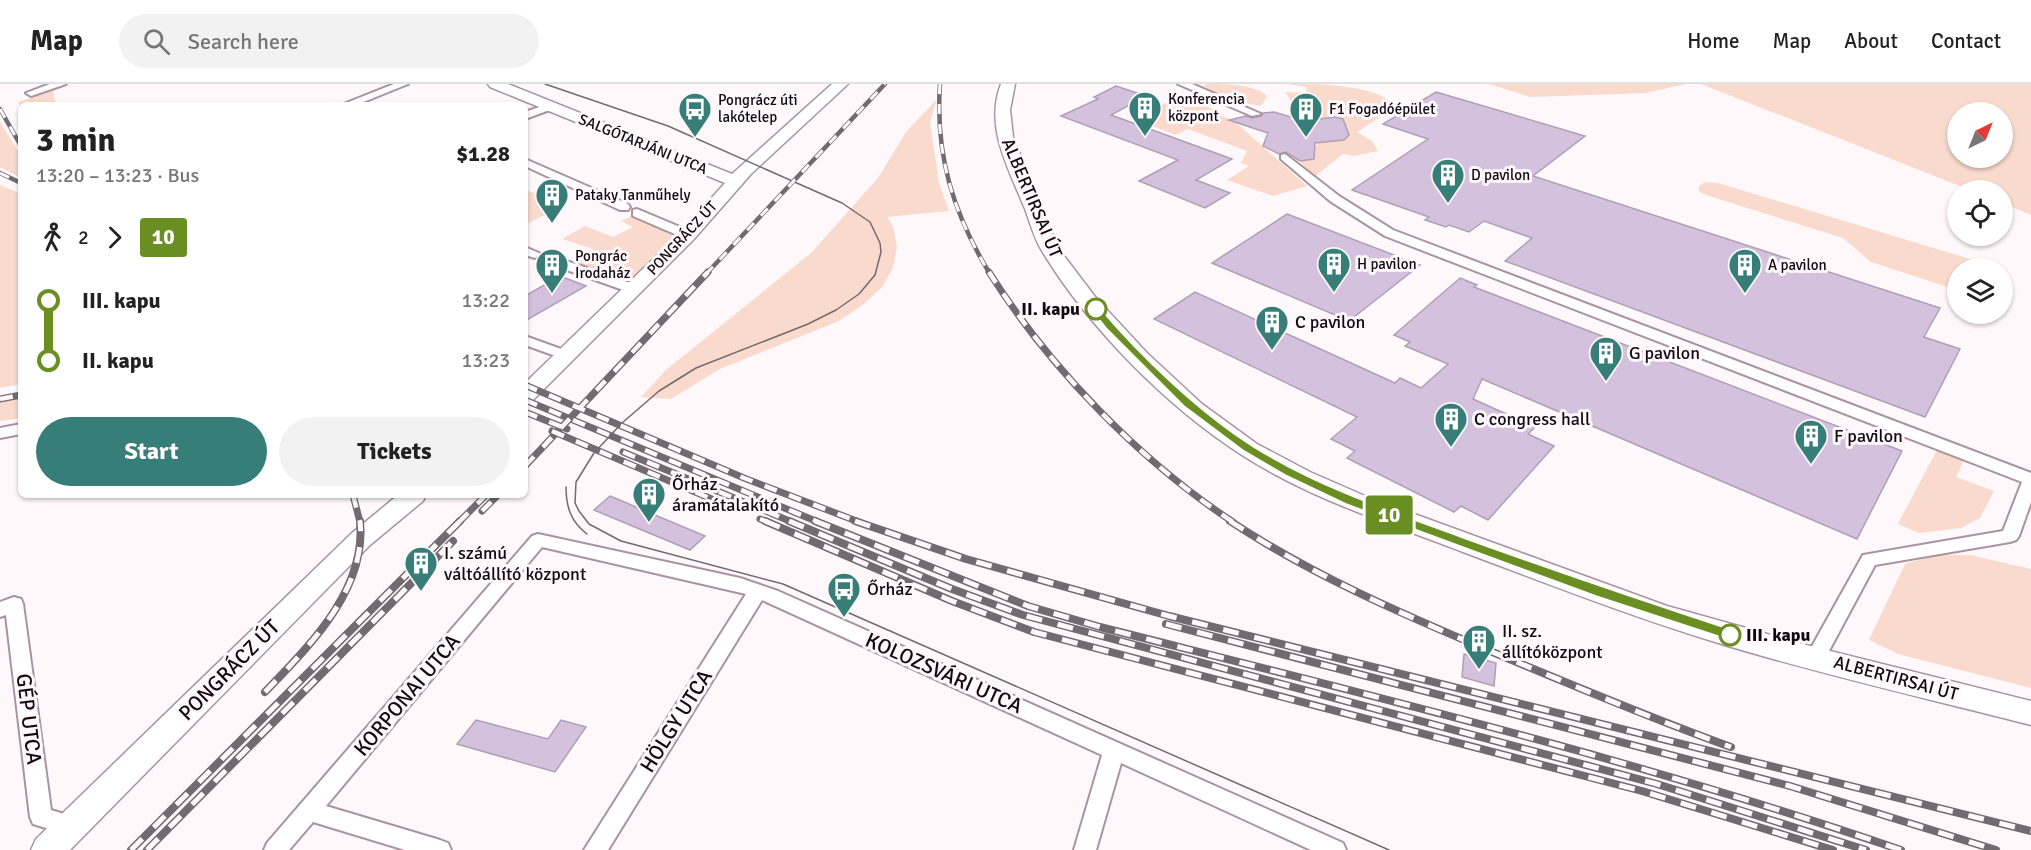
<!DOCTYPE html>
<meta charset="utf-8">
<style>
body{margin:0;font-family:Signika,sans-serif;background:#f2f2f2;color:#222;height:100vh;display:flex;flex-direction:column;font-size:22px;white-space:nowrap}
*{box-sizing:border-box;margin:0}
p{font-size:20px;color:#767676}
.icon{flex:none;width:33px;height:33px;fill:none;stroke:currentColor;stroke-width:2;stroke-linecap:round;stroke-linejoin:round}
.map{position:relative;flex:1;overflow:hidden}
.panel{position:absolute;left:18px;top:18px;width:510px;height:396px;display:flex;flex-direction:column;background:#fff;border-radius:9px;box-shadow:0 2px 4px #0004}
.panel>*{flex:none}
.badge{padding:0 12px;border-radius:4px;font-size:21px;line-height:39px}
.needle{width:39px;rotate:43deg}
.controls{position:absolute;left:1947px;top:18px;display:grid;gap:12px}
.controls a{display:grid;place-items:center;width:66px;height:66px;border-radius:50%;background:#fff;box-shadow:0 2px 4px #0004;font-size:30px}
.map>.badge{position:absolute;translate:-50% -50%;box-shadow:0 0 0 3px #fff}
.legs{display:flex;align-items:center;gap:9px;height:66px;padding:0 18px;font-size:20px}
.legs p{margin-inline-start:auto}
.head{display:flex;align-items:center;justify-content:space-between;height:102px;padding:0 18px}
h1{font-size:33px;font-weight:700;line-height:45px}
.cta{display:flex;gap:12px;margin-top:auto;padding:12px 18px}
.cta a{flex:1;height:69px;border-radius:36px;background:#377e79;color:#fff;font-size:24px;font-weight:700;line-height:69px;text-align:center}
.cta a+a{background:#f2f2f2;color:#222}
ul{padding:0 18px;list-style:none}
li{display:flex;align-items:center;gap:21px;height:60px;font-size:22px}
li i{display:grid;place-items:center;width:9px;height:100%;margin:0 8px;background:currentColor}
li i::after{content:'';width:15px;height:15px;margin:-8px;border:4px solid;border-radius:50%;background:#fff}
li p{margin-inline-start:auto}
li:first-child i{background:linear-gradient(#0000 50%,currentColor 0)}
li:last-child i{background:linear-gradient(currentColor 50%,#0000 0)}
header{display:flex;align-items:center;gap:36px;box-sizing:border-box;height:84px;padding:0 30px;background:#fff;border-bottom:2px solid #e0e0e0}
header strong{font-size:28px}
nav{display:flex;gap:33px;margin-inline-start:auto;font-size:21px}
.search{width:420px;height:54px;background:#f2f2f2;display:flex;align-items:center;gap:15px;box-sizing:border-box;padding:0 21px;border-radius:33px;color:#767676;font-size:22px}
.map>svg:first-child{display:block}
.green{fill:#f9dacc;fill-rule:evenodd}
.building{fill:#d3c1de;stroke:#ada0b5;stroke-width:1.5}
.lines{fill:none;stroke-linecap:round;stroke-linejoin:round}
.street-casing{stroke:#aa93a0;stroke-width:4}
.secondary-casing{stroke:#aa93a0;stroke-width:3}
.street{fill:#fff;fill-rule:evenodd}
.secondary{fill:#fff;fill-rule:evenodd}
.tram{stroke:#716a6e;stroke-width:1.5}
.rail-far2-casing{stroke:#716a6e;stroke-width:4.5}
.rail-far1-casing{stroke:#716a6e;stroke-width:7}
.rail-casing{stroke:#716a6e;stroke-width:8}
.rail-far2{stroke:#fef8fb;stroke-width:3;stroke-dasharray:10;stroke-linecap:butt}
.rail-far1{stroke:#fef8fb;stroke-width:4.5;stroke-dasharray:13;stroke-linecap:butt}
.rail{stroke:#fef8fb;stroke-width:5;stroke-dasharray:16;stroke-linecap:butt}
.line-1{fill:#6b8e23;stroke:#fff;stroke-width:1.5}
.stop-1-dot{fill:#fff;stroke:#6b8e23;stroke-width:3}
.labels{text-anchor:middle;stroke-width:6;stroke-linejoin:round;paint-order:stroke}
.far-poi-label{font-size:15px;fill:#11090e;stroke:#fef8fb;text-anchor:start}
.far-street-label{font-size:15px;fill:#11090e;stroke:#fef8fb}
.street-label{font-size:18px;fill:#11090e;stroke:#fef8fb}
.stop-label{font-size:18px;font-weight:bold;fill:#11090e;stroke:#fef8fb;text-anchor:end}
.poi-label{font-size:18px;fill:#11090e;stroke:#fef8fb;text-anchor:start}
.near-street-label{font-size:21px;fill:#11090e;stroke:#fef8fb}
</style>
<header>
<strong>Map</strong>
<div class="search"><svg class="icon" aria-label="search" viewBox="0 0 24 24"><circle cx="10" cy="10" r="6"/><path d="M15 15l6 6"/></svg>Search here</div>
<nav><a>Home</a><a>Map</a><a>About</a><a>Contact</a></nav>
</header>
<div class="map">
<svg width="2031" height="766" viewBox="0 0 2031 766">
<rect width="100%" height="100%" fill="#fef8fb"/>
<g class="green">
<path d="M1207 0C1226 0 1254 0 1267 12L1261 22 1232 17 1203 2Z"/>
<path d="M1288 0C1317 0 1372 0 1392 19L1388 28 1357 48 1372 57 1378 67 1354 72 1343 70 1314 93 1300 77 1314 75 1315 63 1320 58 1349 51 1343 35C1327 31 1311 39 1295 35L1292 18 1285 8 1307 9 1306 3Z"/>
<path d="M1489 0H1686L1645 9 1530 13Z"/>
<path d="M1701 0H2031V131L2003 119 2002 106H1970ZM1958 28H2002V74H1958Z"/>
<path d="M53 7 56 21H21V24L18 18Z"/>
<path d="M1182 11 1215 26V30L1233 36 1307 102 1273 112 1227 96 1249 82 1241 79 1247 67 1188 45 1176 51 1133 35Z"/>
<path d="M937 15 930 38 939 99 949 127 887 133 893 142 897 163 893 184 882 203 864 220 839 237 720 285 671 315 641 313 666 286 811 169 878 94 906 48Z"/>
<path d="M0 38 21 72V94L0 83Z"/>
<path d="M1704 98 1718 99 2000 184H1958L1957 206 1871 178 1843 154 1709 112 1700 108 1698 104Z"/>
<path d="M0 101 21 110V300L0 304Z"/>
<path d="M529 107 541 112 539 114 562 122 525 141V109Z"/>
<path d="M636 130 678 148 625 200 570 180 593 165 562 155 585 142 613 153 633 143 621 137Z"/>
<path d="M21 314V334L0 337V317Z"/>
<path d="M1937 366 1964 376 1956 393 1994 407 1980 434 1961 444 1919 449 1898 440Z"/>
<path d="M1937 471H1970L2031 485V604L1898 570 1869 556 1905 480Z"/>
</g>
<g class="building">
<path d="M1116 2 1146 12 1111 31 1232 75 1196 96 1230 109 1205 124 1139 97 1178 76 1061 32 1098 15 1094 13Z"/>
<path d="M1436 8 1585 52 1533 92 1940 224 1924 253 1960 265 1925 333 1505 177 1532 154 1484 137 1469 148 1449 141 1446 143 1425 136 1429 133 1352 106 1428 55 1383 40Z"/>
<path d="M1274 28 1304 37 1335 33 1343 35 1349 51 1344 56 1315 59 1314 75 1300 77 1286 68 1279 70 1263 62 1268 49 1229 36 1246 32 1252 34 1261 32 1263 29Z"/>
<path d="M1287 130 1420 181 1349 237 1212 179Z"/>
<path d="M560 192 586 202 525 237V212Z"/>
<path d="M1460 194 1477 201 1474 203 1902 367 1857 455 1482 295 1473 315 1535 343 1528 350 1554 362 1488 436 1461 422 1454 428 1347 374 1355 367 1331 355 1357 333 1154 235 1195 208 1395 299 1400 294 1421 304 1448 280 1405 262 1410 258 1394 251Z"/>
<path d="M610 412 705 452 690 466 594 426Z"/>
<path d="M1464 570 1496 579 1494 602 1462 593Z"/>
<path d="M476 636 548 655 561 636 586 643 555 688 457 660Z"/>
</g>
<g class="lines">
<defs>
<g id="street">
<path d="M50 0H66L31 12 26 9Z"/>
<path d="M394 0H408L356 21H341Z"/>
<path d="M1178 0H1192L1261 30 1252 32Z"/>
<path d="M551 19 556 22 555 24 525 35V28Z"/>
<path d="M1285 70 1339 112 1393 146 2031 389V418L2019 452 2016 456 2010 458 1875 481 1823 578 1816 581 1809 578 1806 573 1863 471 2003 447 2022 398 1385 152 1330 117 1281 75V71Z"/>
<path d="M525 75 628 120 630 123 628 126H620L525 82Z"/>
<path d="M637 125 692 148 694 151 688 155 684 154 633 132V126Z"/>
<path d="M525 163 541 170 535 174 525 171Z"/>
<path d="M552 172 639 202 641 205 639 208H629L547 179 546 176 547 173Z"/>
<path d="M525 252 572 269 574 272 567 276 525 261Z"/>
<path d="M21 340V350L0 354V344Z"/>
<path d="M538 450 740 494 778 507 1343 759 1346 766H1311L1121 679 1096 766H1074L1102 671 762 516 608 766H584L746 510 542 463 326 722 440 756 448 759 451 766H405L313 738 289 766H264L267 759 532 452Z"/>
<path d="M14 513 21 515 23 520 51 726 80 735 83 742 80 749 72 752 33 740 30 733 6 531 0 533V518Z"/>
</g>
<g id="secondary">
<path d="M488 0H508L732 90 832 0H848L751 90 694 155 533 316 525 318V299L682 147 725 99 490 3Z"/>
<path d="M1001 0H1015L1010 26 1013 53 1058 164 1096 214 1147 269 1202 320 1257 360 1310 388 1365 412 1667 522 1814 563 2031 617V641C1930 615 1828 592 1728 562 1638 535 1551 501 1463 468 1388 439 1310 415 1242 371 1167 323 1088 243 1042 167 1034 154 1030 138 1025 125 1009 85 984 43 1001 0Z"/>
<path d="M398 411H426L423 417 370 461 70 766H31L36 755 352 449Z"/>
</g>
</defs>
<use href="#street" class="street-casing"/>
<use href="#secondary" class="secondary-casing"/>
<use href="#street" class="street"/>
<use href="#secondary" class="secondary"/>
<g class="tram">
<path d="M545 0 668 42 842 119 870 138 880 159 881 168 875 191 859 210 836 226 808 240 696 284 659 307 622 339 594 369 576 398 575 419 579 427 589 440 621 457 783 500 1389 766"/>
<path d="M566 403C566 423 571 438 587 450"/>
</g>
<defs>
<g id="rail-far2">
<path d="M940 0C935 71 953 129 990 190"/>
<path d="M0 25 21 62"/>
<path d="M0 89 21 99"/>
<path d="M706 190 885 0"/>
</g>
<g id="rail-far1">
<path d="M989 188C1049 283 1139 376 1233 438"/>
<path d="M525 301 744 394 859 438"/>
<path d="M0 315 21 311"/>
<path d="M525 316 818 438"/>
<path d="M525 328 567 345"/>
<path d="M552 347 721 419"/>
<path d="M623 368 792 438"/>
<path d="M525 382 708 188"/>
<path d="M353 411 360 438"/>
<path d="M482 427 498 411"/>
<path d="M760 435 768 438"/>
<path d="M459 438 486 411"/>
</g>
<g id="rail">
<path d="M765 437 952 517 1034 548 1642 707 1833 766"/>
<path d="M789 437 952 505 1023 531 1657 700 1866 766"/>
<path d="M815 437 1028 522 1100 543C1369 611 1639 676 1901 766"/>
<path d="M855 437 966 475 1169 532 2031 747"/>
<path d="M1230 437C1312 491 1400 529 1490 567 1570 600 1650 634 1731 663"/>
<path d="M1166 540 1790 702 1996 766"/>
<path d="M265 608C309 562 367 506 360 437"/>
<path d="M131 766 460 437"/>
<path d="M147 766 453 457"/>
</g>
</defs>
<use href="#rail-far2" class="rail-far2-casing"/>
<use href="#rail-far1" class="rail-far1-casing"/>
<use href="#rail" class="rail-casing"/>
<use href="#rail-far2" class="rail-far2"/>
<use href="#rail-far1" class="rail-far1"/>
<use href="#rail" class="rail"/>
</g>
<path class="line-1" d="M1092 223H1099C1140 272 1200 329 1254 363 1318 403 1390 427 1461 453 1552 486 1643 517 1735 547L1737 551 1730 556 1596 512 1346 420 1285 391 1244 367 1184 322 1106 244 1091 225Z"/>
<defs>
<symbol id="building-pin" viewBox="-11 -11 22 30"><path d="M0 17L-7.5 6A9.5 9.5 0 1 1 7.5 6Z" fill="#377e79" stroke="#fef8fb"/><path d="M-4-6H4V6H1V3H-1V6H-4ZM-2.5-4.3h1.7v1.8h-1.7ZM.8-4.3h1.7v1.8H.8ZM-2.5-1h1.7V.8h-1.7ZM.8-1h1.7V.8H.8Z" fill="#fff"/></symbol>
<symbol id="bus-pin" viewBox="-11 -11 22 30"><path d="M0 17L-7.5 6A9.5 9.5 0 1 1 7.5 6Z" fill="#377e79" stroke="#fef8fb"/><path d="M-5-6H5V4H4V6H2V4H-2V6H-4V4H-5ZM-3.5-4V0h7V-4ZM-3.5 1.2v1.5H-2V1.2ZM2 1.2v1.5H3.5V1.2Z" fill="#fff"/></symbol>
</defs>
<g fill-rule="evenodd">
<use href="#building-pin" x="1126" y="5" width="38" height="52"/>
<use href="#bus-pin" x="676" y="6" width="38" height="52"/>
<use href="#building-pin" x="1287" y="6" width="38" height="52"/>
<use href="#building-pin" x="1429" y="72" width="38" height="52"/>
<use href="#building-pin" x="533" y="92" width="38" height="52"/>
<use href="#building-pin" x="1315" y="161" width="38" height="52"/>
<use href="#building-pin" x="533" y="162" width="38" height="52"/>
<use href="#building-pin" x="1726" y="162" width="38" height="52"/>
<use href="#building-pin" x="1253" y="219" width="38" height="52"/>
<use href="#building-pin" x="1587" y="250" width="38" height="52"/>
<use href="#building-pin" x="1432" y="316" width="38" height="52"/>
<use href="#building-pin" x="1792" y="333" width="38" height="52"/>
<use href="#building-pin" x="630" y="391" width="38" height="52"/>
<use href="#building-pin" x="402" y="460" width="38" height="52"/>
<use href="#bus-pin" x="825" y="486" width="38" height="52"/>
<use href="#building-pin" x="1460" y="538" width="38" height="52"/>
</g>
<g class="stop-1-dot">
<circle cx="1096" cy="225" r="10"/>
<circle cx="1730" cy="551" r="10"/>
</g>
<g class="labels">
<g class="far-poi-label">
<text x="1168" y="20">Konferencia<tspan x="1168" dy="17">központ</tspan></text>
<text x="718" y="21">Pongrácz úti<tspan x="718" dy="17">lakótelep</tspan></text>
<text x="1329" y="30">F1 Fogadóépület</text>
<text x="1471" y="96">D pavilon</text>
<text x="575" y="116">Pataky Tanműhely</text>
<text x="575" y="177">Pongrác<tspan x="575" dy="17">Irodaház</tspan></text>
<text x="1357" y="185">H pavilon</text>
<text x="1768" y="186">A pavilon</text>
</g>
<g class="far-street-label">
<text transform="translate(643 60) rotate(22)" y="5">SALGÓTARJÁNI UTCA</text>
<text transform="translate(682 154) rotate(-47)" y="5">PONGRÁCZ ÚT</text>
</g>
<g class="street-label">
<text transform="translate(1032 114) rotate(67)" y="6">ALBERTIRSAI ÚT</text>
<text transform="translate(1896 594) rotate(15)" y="6">ALBERTIRSAI ÚT</text>
</g>
<g class="stop-label">
<text x="1080" y="231">II. kapu</text>
<text x="1746" y="557" text-anchor="start">III. kapu</text>
</g>
<g class="poi-label">
<text x="1295" y="244">C pavilon</text>
<text x="1629" y="275">G pavilon</text>
<text x="1474" y="341">C congress hall</text>
<text x="1834" y="358">F pavilon</text>
<text x="672" y="406">Őrház<tspan x="672" dy="21">áramátalakító</tspan></text>
<text x="444" y="475">I. számú<tspan x="444" dy="21">váltóállító központ</tspan></text>
<text x="867" y="511">Őrház</text>
<text x="1502" y="553">II. sz.<tspan x="1502" dy="21">állítóközpont</tspan></text>
</g>
<g class="near-street-label">
<text transform="translate(229 586) rotate(-45)" y="7">PONGRÁCZ ÚT</text>
<text transform="translate(944 589) rotate(24)" y="7">KOLOZSVÁRI UTCA</text>
<text transform="translate(407 611) rotate(-50)" y="7">KORPONAI UTCA</text>
<text transform="translate(29 635) rotate(83)" y="7">GÉP UTCA</text>
<text transform="translate(676 637) rotate(-58)" y="7">HÖLGY UTCA</text>
</g>
</g>
</svg>
<div class="controls">
<a><svg class="needle" viewBox="-14 -14 28 28"><path d="M0-13l5 13h-10z" fill="#e53935"/><path d="M0 13l5-13h-10z" fill="#767676"/></svg></a>
<a><svg class="icon" aria-label="locate" viewBox="0 0 24 24"><circle cx="12" cy="12" r="6"/><path d="M12 2v4M12 18v4M2 12h4M18 12h4"/></svg></a>
<a><svg class="icon" aria-label="layers" viewBox="0 0 24 24"><path d="M12 4l9 5-9 5-9-5zM3 14l9 5 9-5"/></svg></a>
</div>
<b class="badge" style="left:1389px;top:431px;background:#6b8e23;color:#fff">10</b>
<section class="panel">
<div class="head"><div><h1>3 min</h1><p>13:20 – 13:23 · Bus</p></div><b>$1.28</b></div>
<div class="legs"><svg class="icon" aria-label="walk" viewBox="0 0 24 24"><circle cx="13" cy="4" r="2"/><path d="M13 8l-2 6 4 7M11 14l-3 7M7 12l3-4h3l4 4"/></svg>2<svg class="icon" aria-label="forward" viewBox="0 0 24 24"><path d="M9 5l7 7-7 7"/></svg><b class="badge" style="background:#6b8e23;color:#fff">10</b></div>
<ul>
<li><i style="color:#6b8e23"></i><b>III. kapu</b><p>13:22</p></li>
<li><i style="color:#6b8e23"></i><b>II. kapu</b><p>13:23</p></li>
</ul>
<div class="cta"><a>Start</a><a>Tickets</a></div>
</section>
</div>
